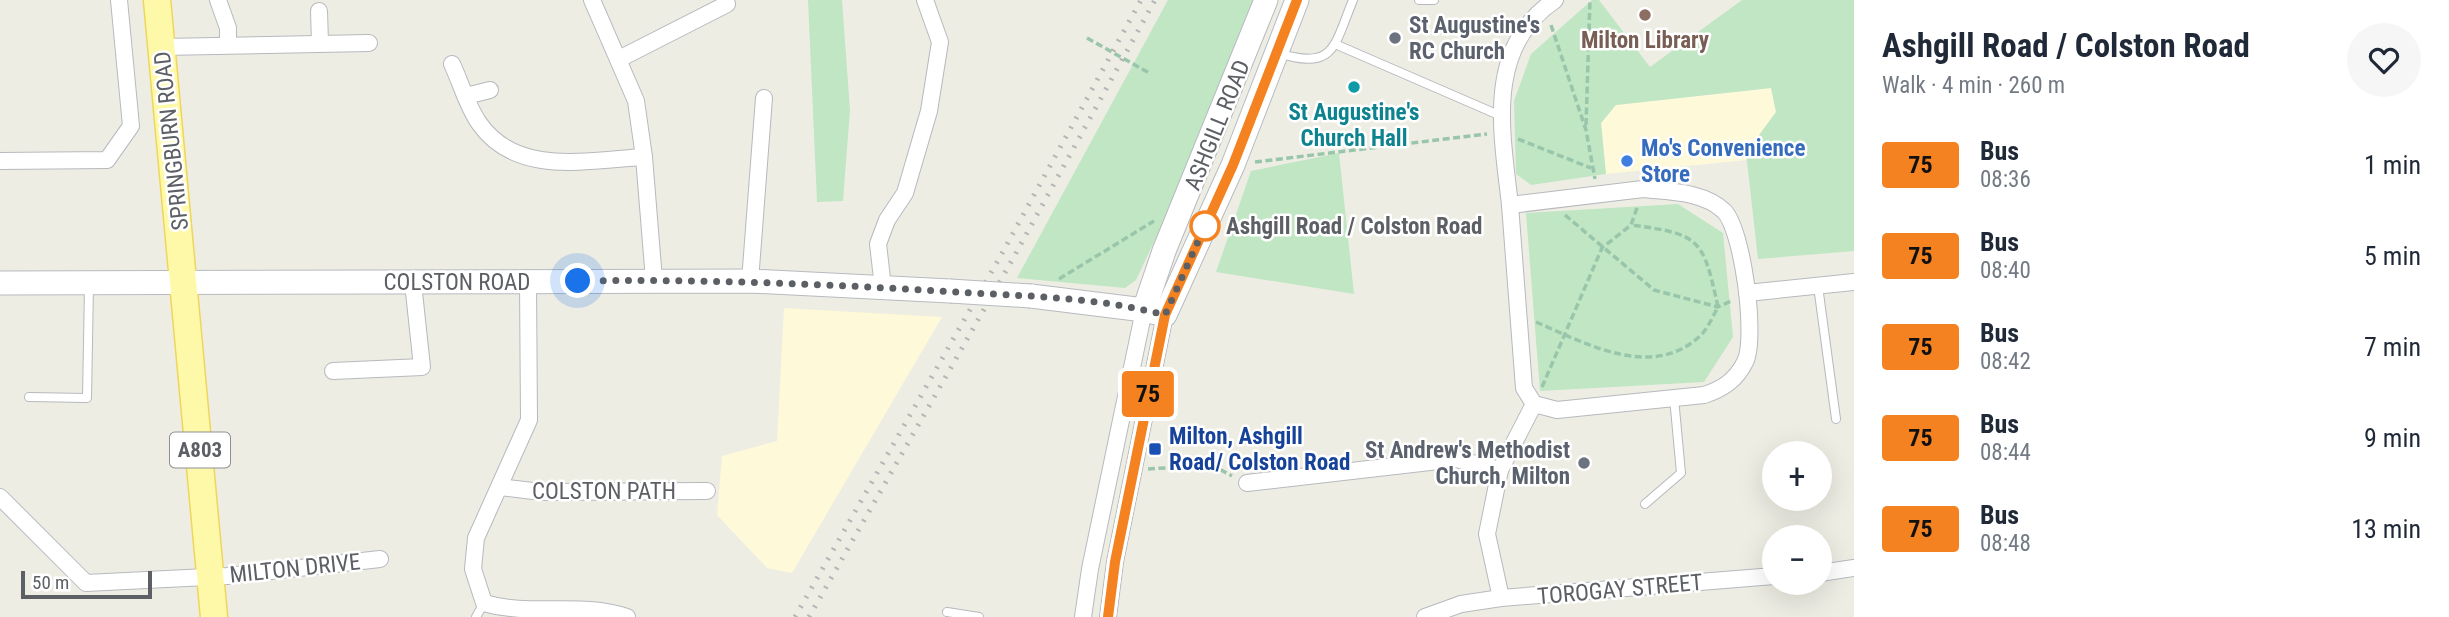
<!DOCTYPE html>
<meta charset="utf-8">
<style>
body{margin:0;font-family:"Roboto Condensed",sans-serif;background:#f6f6f7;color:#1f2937;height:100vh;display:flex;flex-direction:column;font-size:26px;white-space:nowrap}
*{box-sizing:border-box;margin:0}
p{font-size:23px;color:#747a83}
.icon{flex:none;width:38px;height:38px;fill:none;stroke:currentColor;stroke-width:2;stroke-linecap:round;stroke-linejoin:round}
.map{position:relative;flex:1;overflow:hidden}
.details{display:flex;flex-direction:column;background:#fff;width:595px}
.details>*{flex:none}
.badge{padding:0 14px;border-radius:5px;font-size:24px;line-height:46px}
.buttons{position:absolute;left:1762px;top:441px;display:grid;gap:14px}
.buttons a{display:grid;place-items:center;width:70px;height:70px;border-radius:50%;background:#fff;box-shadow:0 7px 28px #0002;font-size:35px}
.scale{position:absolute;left:21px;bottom:18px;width:131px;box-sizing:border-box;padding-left:7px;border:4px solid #5c5f64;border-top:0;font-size:19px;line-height:24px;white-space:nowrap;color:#5c5f64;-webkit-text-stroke:5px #fff;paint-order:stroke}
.you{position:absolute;width:35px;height:35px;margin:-18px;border:5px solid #fff;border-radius:50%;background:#1a73e8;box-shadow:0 0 0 10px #1a73e833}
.map>.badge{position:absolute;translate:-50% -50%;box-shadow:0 0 0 4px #fff}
.round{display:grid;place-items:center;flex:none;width:74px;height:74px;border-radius:37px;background:#f6f6f7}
.head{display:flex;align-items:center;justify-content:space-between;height:119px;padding:0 28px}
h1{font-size:33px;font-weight:700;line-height:52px}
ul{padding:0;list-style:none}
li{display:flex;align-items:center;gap:21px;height:91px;padding:0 28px}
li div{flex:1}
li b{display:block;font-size:26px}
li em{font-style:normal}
li .badge{min-width:77px;font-weight:700;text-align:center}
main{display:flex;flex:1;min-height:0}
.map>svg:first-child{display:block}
.commercial{fill:#fdf9d9}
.green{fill:#c0e6c4}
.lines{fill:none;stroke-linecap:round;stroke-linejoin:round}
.lane-casing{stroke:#b6b9be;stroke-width:10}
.street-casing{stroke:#b6b9be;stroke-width:18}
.secondary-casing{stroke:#b7bac0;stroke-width:25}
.primary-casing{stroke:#f0d55b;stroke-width:29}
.path{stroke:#99c6ab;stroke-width:3.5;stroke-dasharray:7 3.5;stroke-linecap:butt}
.lane{stroke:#fff;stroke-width:8}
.street{stroke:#fff;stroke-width:16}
.secondary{stroke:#fff;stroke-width:23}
.primary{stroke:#fef9a9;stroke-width:26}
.rail{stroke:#b4b5b5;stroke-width:5;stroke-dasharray:2 9;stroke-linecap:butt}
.secondary-bridge-casing{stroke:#b7bac0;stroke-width:25;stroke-linecap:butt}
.path-bridge{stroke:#99c6ab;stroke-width:3.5;stroke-dasharray:7 3.5;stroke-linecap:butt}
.secondary-bridge{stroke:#fff;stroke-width:23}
.line-casing{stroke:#fff;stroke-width:16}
.line{stroke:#f58220;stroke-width:10}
.walk{stroke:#5c5f64;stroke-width:7;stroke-dasharray:0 12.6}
.education-dot{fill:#8d6e63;stroke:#fff;stroke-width:2.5}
.worship-dot{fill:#6b7280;stroke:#fff;stroke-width:2.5}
.culture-dot{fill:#0f9aa8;stroke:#fff;stroke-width:2.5}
.shop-dot{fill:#3f7fe0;stroke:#fff;stroke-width:2.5}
.stop-dot{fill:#fff;stroke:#f58220;stroke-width:3.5}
.transit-dot{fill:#1a4fb4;stroke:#fff;stroke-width:2.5}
.labels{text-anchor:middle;stroke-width:5;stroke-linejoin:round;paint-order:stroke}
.shield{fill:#fff;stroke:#8d8f92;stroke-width:2}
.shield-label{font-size:21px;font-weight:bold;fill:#5c5f64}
.worship-label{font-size:23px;font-weight:bold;fill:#5b616d;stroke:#fff;text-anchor:start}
.education-label{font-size:23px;font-weight:bold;fill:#785e54;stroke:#fff}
.culture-label{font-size:23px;font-weight:bold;fill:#0d838f;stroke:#fff}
.street-label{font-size:23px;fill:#5c5f64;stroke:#fff}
.shop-label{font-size:23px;font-weight:bold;fill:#366cbe;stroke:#fff;text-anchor:start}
.stop-label{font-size:23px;font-weight:bold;fill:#5c5f64;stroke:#fff;text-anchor:start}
.transit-label{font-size:23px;font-weight:bold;fill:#164399;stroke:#fff;text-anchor:start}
</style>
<main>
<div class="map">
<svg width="1854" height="617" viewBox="0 0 1854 617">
<rect width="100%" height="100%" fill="#eeede4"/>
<g class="commercial">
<path d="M1771 88 1776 112 1746 153 1747 160 1606 174 1601 123 1615 105Z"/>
<path d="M784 308 942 317 792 573 767 568 717 515 722 456 777 441Z"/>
</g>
<g class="green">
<path d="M808 0H842L850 110 843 201 817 202Z"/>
<path d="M1168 0H1257L1170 208 1136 280 1125 288 1017 278Z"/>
<path d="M1592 0H1599L1650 67 1742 0H1854V251L1758 259 1746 153 1776 112 1771 88 1616 105 1601 123 1606 174 1531 185 1516 174 1514 101 1531 54Z"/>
<path d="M1339 153 1354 294 1216 272 1251 171Z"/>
<path d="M1678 204 1723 233 1733 337 1704 382 1540 391 1526 213Z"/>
</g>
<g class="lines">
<defs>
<g id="lane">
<path d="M1419 0H1434"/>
<path d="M1335 44 1501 116"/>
<path d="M1278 53C1335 71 1334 46 1353 0"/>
<path d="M1818 286 1836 419"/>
<path d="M29 397 87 398 89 285"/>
<path d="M1645 504 1681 473 1674 398"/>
<path d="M947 612 979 617"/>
<path d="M476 617 484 603"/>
</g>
<g id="street">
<path d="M218 0 228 28V45"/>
<path d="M592 0 636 101 644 157 654 280"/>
<path d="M319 11 320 43"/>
<path d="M162 47 369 43"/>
<path d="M619 59 727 4"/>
<path d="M452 64C461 83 467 106 479 123 516 177 588 160 644 157"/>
<path d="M466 96 490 90"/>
<path d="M0 161 107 160 131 126 119 0"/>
<path d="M1643 189C1670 192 1703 191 1724 211 1743 230 1757 339 1745 362 1736 380 1723 389 1704 395L1557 410 1534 404 1524 388 1510 205Z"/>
<path d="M1510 205C1502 133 1484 48 1555 0"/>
<path d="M750 281 764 98"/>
<path d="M528 282 529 420 476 538 473 569 484 603C531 617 580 601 627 617"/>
<path d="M883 287 878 244 887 220 905 193 929 111 940 42 925 0"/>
<path d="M1747 293 1854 282"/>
<path d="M333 371 422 367 413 283"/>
<path d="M1247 483 1456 459 1500 470"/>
<path d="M500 487 541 492 707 491"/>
<path d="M0 497 86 583 227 576 380 559"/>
<path d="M1820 573 1854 568"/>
<path d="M1501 598 1487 534 1500 470 1534 404"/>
<path d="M1083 617 1090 569 1144 310"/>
<path d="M1108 617 1115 562 1165 315"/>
<path d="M1425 617 1461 604 1501 598 1774 576"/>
</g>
<g id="secondary">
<path d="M0 283 750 281 950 291"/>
<path d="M1031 296 1144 310 1165 315 1233 165 1297 0"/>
<path d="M1144 310 1164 251 1266 0"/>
</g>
<path id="primary" d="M157 0 214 617"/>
</defs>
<use href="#lane" class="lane-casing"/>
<use href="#street" class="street-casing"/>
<use href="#secondary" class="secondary-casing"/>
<use href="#primary" class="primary-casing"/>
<g class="path">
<path d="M1551 25 1586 130 1595 179"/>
<path d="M1586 125 1590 0"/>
<path d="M1518 139 1591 168"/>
<path d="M1255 162 1487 134"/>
<path d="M1565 215 1654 290 1718 307 1733 300"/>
<path d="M1059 279 1154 221"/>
<path d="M1536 322C1587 344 1653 381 1701 335 1708 328 1713 316 1718 307 1703 239 1701 234 1631 225"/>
<path d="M1542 387 1602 248 1631 225 1638 205"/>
<path d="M1148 469 1212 465 1232 476"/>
</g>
<use href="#lane" class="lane"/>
<use href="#street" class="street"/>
<use href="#secondary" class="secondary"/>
<use href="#primary" class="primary"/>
<g class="rail">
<path d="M795 617 1000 257 1141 0"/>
<path d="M809 617 1011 262 1155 0"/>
</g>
<defs>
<path id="secondary-bridge" d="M950 291 1031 296"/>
</defs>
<use href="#secondary-bridge" class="secondary-bridge-casing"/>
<path class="path-bridge" d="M1087 38 1151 74"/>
<use href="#secondary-bridge" class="secondary-bridge"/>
</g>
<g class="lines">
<defs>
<path id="line" d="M1108 617 1115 562 1165 315 1233 165 1297 0"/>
</defs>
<use href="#line" class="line-casing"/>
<use href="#line" class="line"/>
<path class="walk" d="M578 281C704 279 829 284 954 292 1024 296 1098 297 1165 315L1205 226"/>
</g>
<circle class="education-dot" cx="1645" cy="15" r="7"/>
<g class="worship-dot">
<circle cx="1395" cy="38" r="7"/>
<circle cx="1584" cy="463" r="7"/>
</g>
<circle class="culture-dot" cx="1354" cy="87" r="7"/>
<circle class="shop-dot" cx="1627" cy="161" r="7"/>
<circle class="stop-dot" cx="1205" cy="226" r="14"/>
<rect class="transit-dot" x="1148" y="442" width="14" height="14" rx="3.5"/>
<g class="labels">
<rect class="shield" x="170" y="432.5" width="60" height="35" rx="5"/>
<g class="shield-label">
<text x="200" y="457">A803</text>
</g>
<g class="worship-label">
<text x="1409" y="33">St Augustine's<tspan x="1409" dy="26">RC Church</tspan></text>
<text x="1570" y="458" text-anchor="end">St Andrew's Methodist<tspan x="1570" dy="26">Church, Milton</tspan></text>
</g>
<g class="education-label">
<text x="1645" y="48">Milton Library</text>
</g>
<g class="culture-label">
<text x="1354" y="120">St Augustine's<tspan x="1354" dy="26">Church Hall</tspan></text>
</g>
<g class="street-label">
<text transform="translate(1217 125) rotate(-68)" y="8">ASHGILL ROAD</text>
<text transform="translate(171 141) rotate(-96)" y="8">SPRINGBURN ROAD</text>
<text x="457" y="290">COLSTON ROAD</text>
<text x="604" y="499">COLSTON PATH</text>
<text transform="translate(295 568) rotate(-6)" y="8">MILTON DRIVE</text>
<text transform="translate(1620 589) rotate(-5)" y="8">TOROGAY STREET</text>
</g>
<g class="shop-label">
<text x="1641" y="156">Mo's Convenience<tspan x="1641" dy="26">Store</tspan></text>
</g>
<g class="stop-label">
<text x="1226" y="234">Ashgill Road / Colston Road</text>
</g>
<g class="transit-label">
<text x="1169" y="444">Milton, Ashgill<tspan x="1169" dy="26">Road/ Colston Road</tspan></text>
</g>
</g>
</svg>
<div class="buttons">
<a>+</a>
<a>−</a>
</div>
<div class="scale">50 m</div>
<div class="you" style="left:578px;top:281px"></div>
<b class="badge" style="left:1148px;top:394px;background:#f58220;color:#111">75</b>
</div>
<section class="details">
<div class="head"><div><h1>Ashgill Road / Colston Road</h1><p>Walk · 4 min · 260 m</p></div><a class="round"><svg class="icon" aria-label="heart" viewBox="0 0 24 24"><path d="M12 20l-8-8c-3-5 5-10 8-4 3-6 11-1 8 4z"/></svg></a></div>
<ul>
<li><span class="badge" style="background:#f58220;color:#111">75</span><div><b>Bus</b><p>08:36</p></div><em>1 min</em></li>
<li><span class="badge" style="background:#f58220;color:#111">75</span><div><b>Bus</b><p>08:40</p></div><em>5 min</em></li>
<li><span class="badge" style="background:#f58220;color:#111">75</span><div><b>Bus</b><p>08:42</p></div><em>7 min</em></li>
<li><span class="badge" style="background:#f58220;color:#111">75</span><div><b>Bus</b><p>08:44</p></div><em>9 min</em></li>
<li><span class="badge" style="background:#f58220;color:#111">75</span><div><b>Bus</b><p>08:48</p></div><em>13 min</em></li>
</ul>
</section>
</main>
